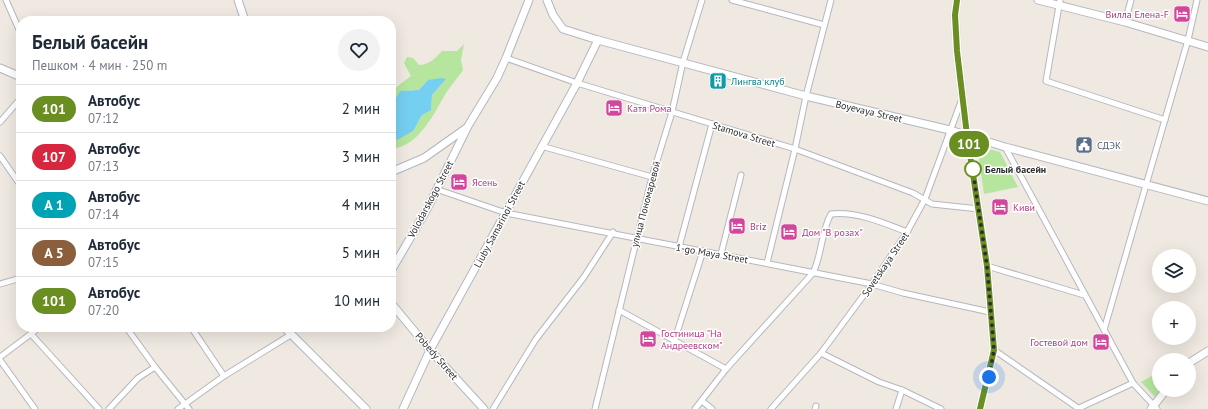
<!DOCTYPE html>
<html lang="ru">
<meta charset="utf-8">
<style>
body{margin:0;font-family:"PT Sans",sans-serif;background:#f2f2f3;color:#1f2937;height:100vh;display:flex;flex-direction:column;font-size:15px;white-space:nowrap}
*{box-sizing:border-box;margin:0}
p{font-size:13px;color:#747a83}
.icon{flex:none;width:22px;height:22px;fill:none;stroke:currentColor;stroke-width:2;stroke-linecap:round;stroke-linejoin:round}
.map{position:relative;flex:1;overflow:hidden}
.side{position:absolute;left:16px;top:16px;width:380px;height:316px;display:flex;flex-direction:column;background:#fff;border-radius:16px;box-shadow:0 4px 16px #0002}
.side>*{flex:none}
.badge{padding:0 8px;border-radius:13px;font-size:14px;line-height:26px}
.buttons{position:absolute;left:1152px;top:249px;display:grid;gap:8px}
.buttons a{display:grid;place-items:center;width:44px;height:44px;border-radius:50%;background:#fff;box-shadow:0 4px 16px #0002;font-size:20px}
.you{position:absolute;width:20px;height:20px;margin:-10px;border:3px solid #fff;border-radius:50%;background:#1a73e8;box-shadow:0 0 0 6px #1a73e833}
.map>.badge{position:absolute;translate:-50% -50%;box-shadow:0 0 0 2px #fff}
.round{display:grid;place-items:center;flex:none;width:42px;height:42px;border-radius:21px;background:#f2f2f3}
.summary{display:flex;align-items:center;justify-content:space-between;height:68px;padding:0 16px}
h1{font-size:19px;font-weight:600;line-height:30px}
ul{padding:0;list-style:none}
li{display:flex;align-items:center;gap:12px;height:48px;padding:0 16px;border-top:1px solid #e0e1e3}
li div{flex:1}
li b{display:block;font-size:15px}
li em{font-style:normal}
li .badge{min-width:44px;font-weight:700;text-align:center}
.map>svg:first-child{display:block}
.green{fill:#b6e59e}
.water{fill:#75cff0}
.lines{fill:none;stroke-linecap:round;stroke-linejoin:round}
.street-casing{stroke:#b4b7c1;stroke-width:7}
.secondary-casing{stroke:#b4b7c1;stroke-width:9}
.street{stroke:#fff;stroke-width:5}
.secondary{stroke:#fff;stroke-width:7}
.line-casing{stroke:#fff;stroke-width:9}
.line{stroke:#6b8e23;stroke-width:6}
.walk{stroke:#2e2e2e;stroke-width:4;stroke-dasharray:0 7.2}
.stop-dot{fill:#fff;stroke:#6b8e23;stroke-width:2}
.labels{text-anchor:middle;stroke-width:3;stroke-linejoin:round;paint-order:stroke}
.hotel-label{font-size:10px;fill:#b23c85;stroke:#fff;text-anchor:start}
.culture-label{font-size:10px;fill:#0d838f;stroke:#fff;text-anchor:start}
.street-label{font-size:10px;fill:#2e2e2e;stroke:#fff}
.service-label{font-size:10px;fill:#4e5e75;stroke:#fff;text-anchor:start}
.stop-label{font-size:10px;font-weight:bold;fill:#2e2e2e;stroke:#fff;text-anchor:start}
</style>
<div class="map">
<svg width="1208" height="409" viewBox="0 0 1208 409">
<rect width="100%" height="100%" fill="#efe9e1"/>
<g class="green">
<path d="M464 44 461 60 463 70C458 78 451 85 446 93 434 113 419 147 391 149V139L397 140 419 121 422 115 431 109 432 95 445 80H428L419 90 401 91 391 107V91L411 76 404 63 407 57 413 58 419 65C428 65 436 58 442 51H457Z"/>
<path d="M977 146 1000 152 1018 187 984 194Z"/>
<path d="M1159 372V390H1162L1156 398 1141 382Z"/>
</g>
<path class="water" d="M441 78 446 79 432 95 431 110 422 115 413 131 397 140 391 139V107L400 91 419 90 428 80Z"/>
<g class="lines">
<defs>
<g id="street">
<path d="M6 0 21 34"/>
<path d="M732 0 824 25"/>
<path d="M1060 0 1046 81 1165 120"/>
<path d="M1125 22 1131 0"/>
<path d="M506 58 577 83 795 149 913 193 932 204 979 209"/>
<path d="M0 122 21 98"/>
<path d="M541 146 652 177"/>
<path d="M1005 147 1133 383 1157 409"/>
<path d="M0 156 21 186"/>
<path d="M436 189 506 213 872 284 903 293 990 312"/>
<path d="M679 247 712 124"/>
<path d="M721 254 741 175"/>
<path d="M767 263 795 149 806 96 831 0"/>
<path d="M987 266 1084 295"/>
<path d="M0 284 21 278"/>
<path d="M619 310 726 369"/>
<path d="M126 327 155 367 189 409"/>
<path d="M191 327 224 376"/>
<path d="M1104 330 1188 40 1197 0"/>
<path d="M31 334 99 409"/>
<path d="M674 342 703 251"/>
<path d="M994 350 1078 408"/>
<path d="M821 353 879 382 902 390 941 409"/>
<path d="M0 357 40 327"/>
<path d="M0 360 35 409"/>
<path d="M702 401 712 409"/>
<path d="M109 409 138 378 155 367"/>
<path d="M178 409 224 376 292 334"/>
<path d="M493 409 536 339 584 277 613 232"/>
<path d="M595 409 652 177 672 112 683 62 702 0"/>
<path d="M695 409 726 369 813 273C822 255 821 231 831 214 856 211 884 223 907 232"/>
<path d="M771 409 821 353 872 284 907 232 925 199 962 99"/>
<path d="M815 409 816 406"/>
<path d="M896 409 902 390"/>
<path d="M1077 409 1133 383"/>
</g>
<g id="secondary">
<path d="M238 0 245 21"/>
<path d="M547 0 553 15 563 29 598 40 806 96 950 130 1005 147 1208 201"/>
<path d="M957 0 955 15 957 51 967 135 987 266 994 350 980 409"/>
<path d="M1038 0 1125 22 1208 47"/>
<path d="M0 68 21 77"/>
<path d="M391 172 424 158 465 129"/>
<path d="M391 271 427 209 468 126 497 78 506 58 529 0"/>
<path d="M391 303 430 350 484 409"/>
<path d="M284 327 366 409"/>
<path d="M1189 363 1208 351"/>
<path d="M403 409 430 350 577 83 598 40"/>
<path d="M1151 409 1166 390"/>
</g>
</defs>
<use href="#street" class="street-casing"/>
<use href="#secondary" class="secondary-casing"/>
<use href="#street" class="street"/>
<use href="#secondary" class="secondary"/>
</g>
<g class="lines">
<defs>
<path id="line" d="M957 0 955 15 957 51 967 135 987 266 994 350 980 409"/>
</defs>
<use href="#line" class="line-casing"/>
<use href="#line" class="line"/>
<path class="walk" d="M973 169 972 165 987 266 994 350 989 377"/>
</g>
<defs>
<symbol id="hotel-square" viewBox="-11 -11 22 22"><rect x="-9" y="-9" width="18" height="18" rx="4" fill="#d1479c" stroke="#fff"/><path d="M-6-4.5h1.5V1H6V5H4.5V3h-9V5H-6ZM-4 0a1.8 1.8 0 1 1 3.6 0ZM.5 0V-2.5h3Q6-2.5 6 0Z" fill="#fff"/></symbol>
<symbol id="building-square" viewBox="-11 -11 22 22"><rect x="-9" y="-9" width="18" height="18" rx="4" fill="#0f9aa8" stroke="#fff"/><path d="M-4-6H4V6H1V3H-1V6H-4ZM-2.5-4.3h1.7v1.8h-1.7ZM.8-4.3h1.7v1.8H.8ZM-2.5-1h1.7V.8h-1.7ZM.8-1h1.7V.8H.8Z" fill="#fff"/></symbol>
<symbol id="civic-square" viewBox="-11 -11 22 22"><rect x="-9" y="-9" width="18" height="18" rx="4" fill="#5c6f8a" stroke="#fff"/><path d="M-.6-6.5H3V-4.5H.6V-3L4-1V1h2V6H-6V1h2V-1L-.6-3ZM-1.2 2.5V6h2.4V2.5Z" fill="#fff"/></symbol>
</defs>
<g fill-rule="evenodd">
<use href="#hotel-square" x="1172" y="4" width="20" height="20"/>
<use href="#building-square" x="708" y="71" width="20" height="20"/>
<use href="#hotel-square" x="604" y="98" width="20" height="20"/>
<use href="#civic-square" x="1074" y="135" width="20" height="20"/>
<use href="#hotel-square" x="449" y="172" width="20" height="20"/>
<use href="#hotel-square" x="990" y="197" width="20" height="20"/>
<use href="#hotel-square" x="727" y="216" width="20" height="20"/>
<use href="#hotel-square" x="779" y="222" width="20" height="20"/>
<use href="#hotel-square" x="638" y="329" width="20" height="20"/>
<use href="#hotel-square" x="1091" y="332" width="20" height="20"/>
</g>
<circle class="stop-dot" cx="973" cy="169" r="8"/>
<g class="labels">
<g class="hotel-label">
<text x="1169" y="18" text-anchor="end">Вилла Елена-F</text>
<text x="627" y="112">Катя Рома</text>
<text x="472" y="186">Ясень</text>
<text x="1013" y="211">Киви</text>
<text x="750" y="230">Briz</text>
<text x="802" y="236">Дом "В розах"</text>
<text x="661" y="337">Гостиница "На<tspan x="661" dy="12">Андреевском"</tspan></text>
<text x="1088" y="346" text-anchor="end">Гостевой дом</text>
</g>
<g class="culture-label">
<text x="731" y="85">Лингва клуб</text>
</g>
<g class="street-label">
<text transform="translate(869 111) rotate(13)" y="4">Boyevaya Street</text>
<text transform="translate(744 134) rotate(17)" y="4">Stamova Street</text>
<text transform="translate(430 199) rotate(-62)" y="4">Volodarskogo Street</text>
<text transform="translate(645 204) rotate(-75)" y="4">улица Пономаревой</text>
<text transform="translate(499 224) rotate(-62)" y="4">Liuby Samarinoi Street</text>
<text transform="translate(712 253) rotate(10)" y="4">1-go Maya Street</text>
<text transform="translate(885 264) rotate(-56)" y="4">Sovetskaya Street</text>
<text transform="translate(437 356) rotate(49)" y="4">Pobedy Street</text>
</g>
<g class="service-label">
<text x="1097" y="149">СДЭК</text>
</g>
<g class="stop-label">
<text x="985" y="173">Белый басейн</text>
</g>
</g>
</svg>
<div class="buttons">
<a><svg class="icon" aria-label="layers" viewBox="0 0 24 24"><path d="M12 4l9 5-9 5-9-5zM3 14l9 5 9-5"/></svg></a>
<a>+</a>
<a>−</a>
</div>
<div class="you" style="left:989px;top:377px"></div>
<b class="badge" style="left:969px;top:144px;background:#6b8e23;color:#fff">101</b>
<section class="side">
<div class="summary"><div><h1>Белый басейн</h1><p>Пешком · 4 мин · 250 m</p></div><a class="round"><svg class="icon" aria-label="heart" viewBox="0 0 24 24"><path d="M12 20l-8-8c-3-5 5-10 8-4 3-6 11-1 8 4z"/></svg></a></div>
<ul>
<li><span class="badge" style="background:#6b8e23;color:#fff">101</span><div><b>Автобус</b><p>07:12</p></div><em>2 мин</em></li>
<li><span class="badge" style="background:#d7263d;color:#fff">107</span><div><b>Автобус</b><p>07:13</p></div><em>3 мин</em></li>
<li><span class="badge" style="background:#00a3b4;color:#fff">A 1</span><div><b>Автобус</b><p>07:14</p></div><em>4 мин</em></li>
<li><span class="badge" style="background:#8b5e3c;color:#fff">A 5</span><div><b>Автобус</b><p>07:15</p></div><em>5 мин</em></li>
<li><span class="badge" style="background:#6b8e23;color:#fff">101</span><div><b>Автобус</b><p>07:20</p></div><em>10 мин</em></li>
</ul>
</section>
</div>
